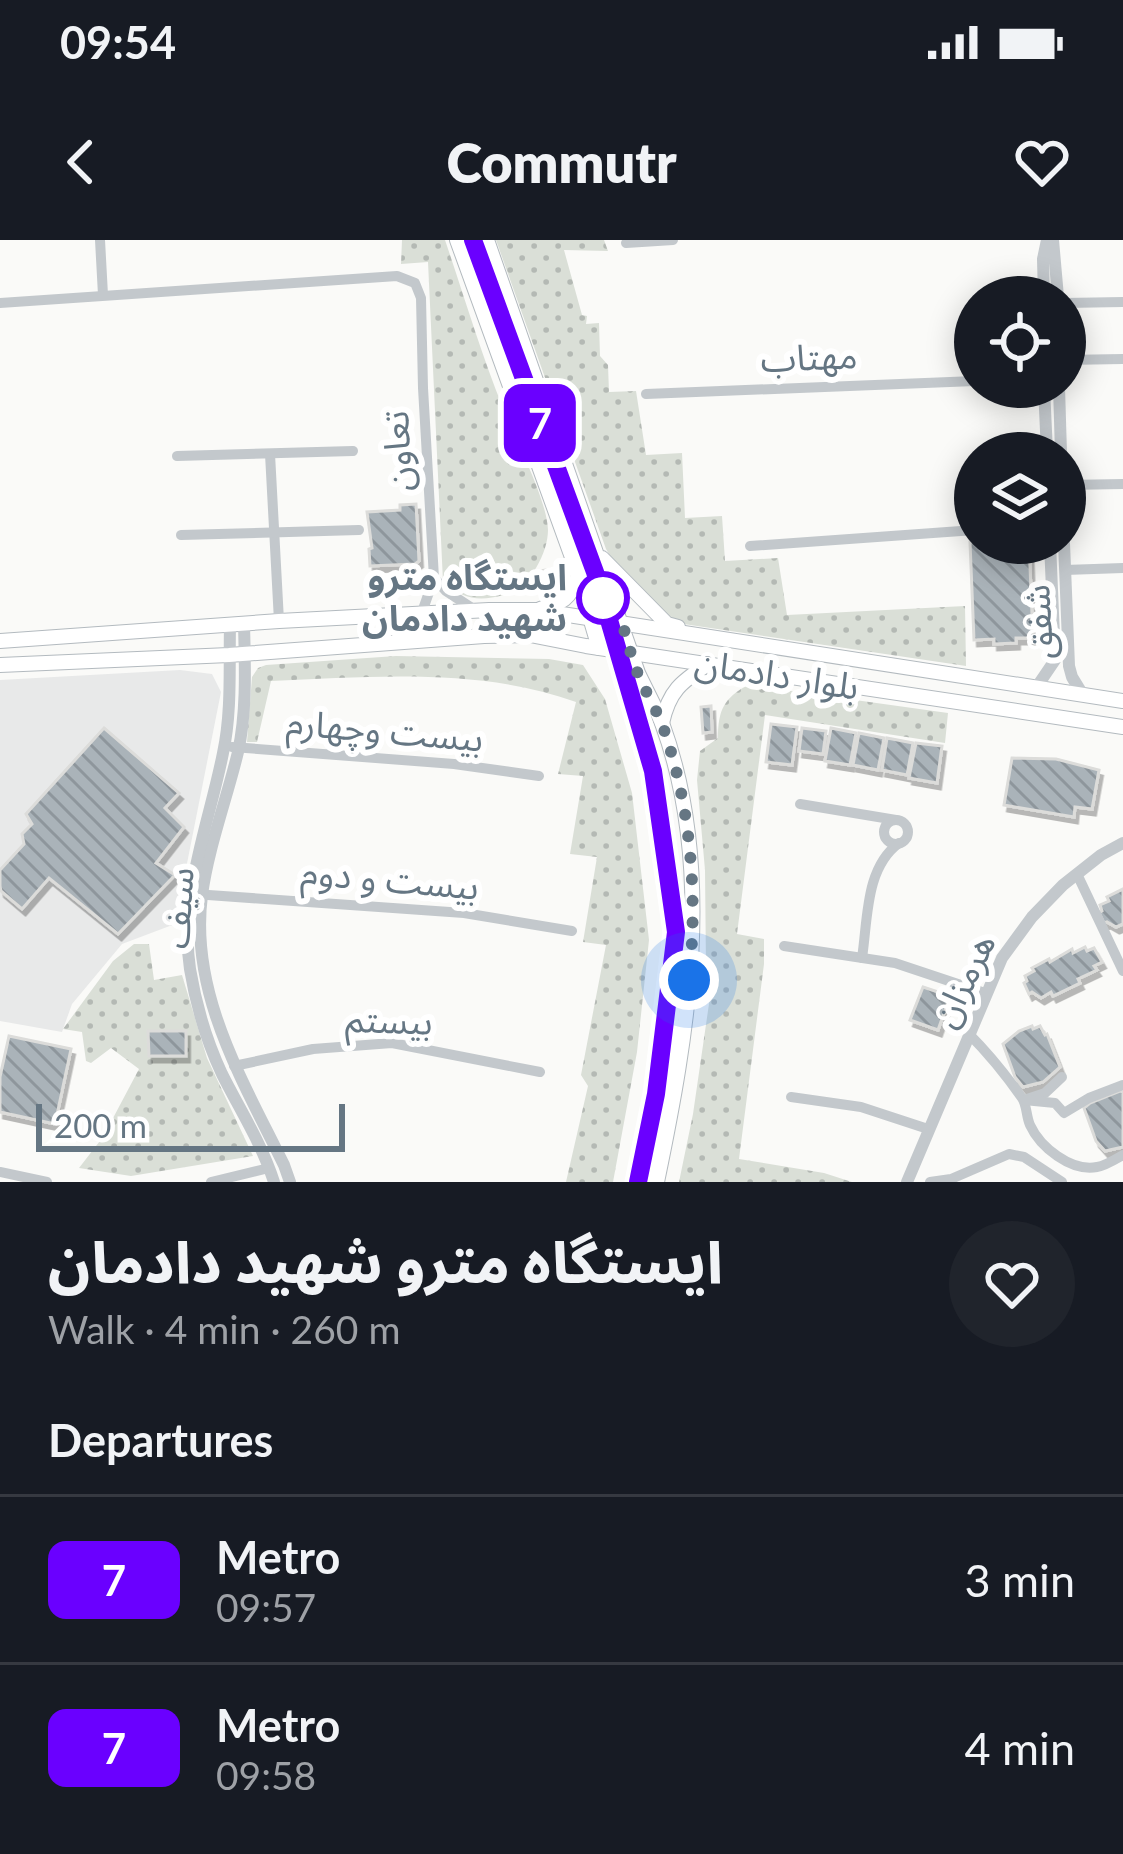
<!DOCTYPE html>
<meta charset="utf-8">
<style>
body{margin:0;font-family:Lato,"Noto Sans Arabic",sans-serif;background:#20242c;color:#f1f3f6;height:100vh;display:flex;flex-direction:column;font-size:45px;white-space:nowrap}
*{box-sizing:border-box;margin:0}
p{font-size:39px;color:#9ea1a6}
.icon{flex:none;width:66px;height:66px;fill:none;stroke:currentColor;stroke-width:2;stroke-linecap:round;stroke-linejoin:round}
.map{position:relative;height:942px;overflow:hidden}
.sheet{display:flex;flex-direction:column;background:#171b24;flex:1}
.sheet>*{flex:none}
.badge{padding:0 24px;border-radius:18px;font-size:42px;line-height:78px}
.buttons{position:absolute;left:954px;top:36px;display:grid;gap:24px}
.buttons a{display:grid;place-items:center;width:132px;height:132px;border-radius:50%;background:#171b24;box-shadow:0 6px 30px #0003;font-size:60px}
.scale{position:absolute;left:36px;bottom:30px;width:309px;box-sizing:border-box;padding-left:12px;border:6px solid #657683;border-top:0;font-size:33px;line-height:42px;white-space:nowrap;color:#657683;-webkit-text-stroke:9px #fff;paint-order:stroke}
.you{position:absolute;width:60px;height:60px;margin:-30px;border:9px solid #fff;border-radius:50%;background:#1a73e8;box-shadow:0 0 0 18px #1a73e833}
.map>.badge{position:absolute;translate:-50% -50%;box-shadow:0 0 0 6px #fff}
h2{padding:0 48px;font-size:45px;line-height:108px}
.round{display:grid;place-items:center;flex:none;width:126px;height:126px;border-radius:63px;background:#20242c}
.overview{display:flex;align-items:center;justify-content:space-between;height:204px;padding:0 48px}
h1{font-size:57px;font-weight:800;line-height:90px}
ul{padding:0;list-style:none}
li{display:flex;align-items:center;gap:36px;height:168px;padding:0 48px;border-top:3px solid #363941}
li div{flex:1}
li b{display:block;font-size:45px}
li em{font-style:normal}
li .badge{min-width:132px;font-weight:700;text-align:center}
.status{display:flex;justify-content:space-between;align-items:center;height:84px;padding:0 60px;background:#171b24;direction:ltr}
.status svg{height:33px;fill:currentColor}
header{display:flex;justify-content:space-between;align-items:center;height:156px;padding:0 48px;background:#171b24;font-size:54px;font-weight:800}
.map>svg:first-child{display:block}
.built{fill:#e8e9e9}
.park{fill:url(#park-dots)}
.building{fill:url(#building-back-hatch);stroke:#dcdcda;stroke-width:3;filter:url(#shadow)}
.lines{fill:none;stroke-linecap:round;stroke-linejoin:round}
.secondary-casing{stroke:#b3babf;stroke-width:16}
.minor{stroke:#c3c8cc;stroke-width:10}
.tertiary{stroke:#c3c8cc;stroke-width:12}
.secondary{stroke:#fff;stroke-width:14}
.line-casing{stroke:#fff;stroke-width:27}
.line{stroke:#6a00ff;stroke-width:18}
.walk{stroke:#657683;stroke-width:12;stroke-dasharray:0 21.6}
.stop-dot{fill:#fff;stroke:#6a00ff;stroke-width:6}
.labels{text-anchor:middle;stroke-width:12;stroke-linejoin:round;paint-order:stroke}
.street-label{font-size:36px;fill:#657683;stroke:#fff}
.stop-label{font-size:36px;font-weight:bold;fill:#657683;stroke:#fff;text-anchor:end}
</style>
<div class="status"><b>09:54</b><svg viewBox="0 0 49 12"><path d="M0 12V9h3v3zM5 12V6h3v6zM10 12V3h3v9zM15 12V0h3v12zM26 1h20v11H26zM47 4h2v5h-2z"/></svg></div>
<header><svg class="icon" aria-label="back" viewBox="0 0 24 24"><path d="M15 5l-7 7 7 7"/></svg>Commutr<svg class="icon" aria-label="heart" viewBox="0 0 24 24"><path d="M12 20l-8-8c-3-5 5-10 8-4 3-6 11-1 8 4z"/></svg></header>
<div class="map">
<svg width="1123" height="942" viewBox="0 0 1123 942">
<defs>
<pattern id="park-dots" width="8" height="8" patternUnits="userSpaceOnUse" patternTransform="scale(3)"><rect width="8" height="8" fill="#dadfd7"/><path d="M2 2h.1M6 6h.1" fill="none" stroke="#b4b9b4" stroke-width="1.8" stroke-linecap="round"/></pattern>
<pattern id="building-back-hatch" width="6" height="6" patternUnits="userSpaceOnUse" patternTransform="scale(3)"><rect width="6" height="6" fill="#aab3b9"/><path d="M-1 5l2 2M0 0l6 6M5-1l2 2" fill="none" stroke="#8e969c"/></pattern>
<filter id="shadow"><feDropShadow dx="3.5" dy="6" stdDeviation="0" flood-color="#0004"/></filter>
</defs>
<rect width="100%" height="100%" fill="#fafaf8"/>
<path class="built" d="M180 430 212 434 221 452 175 684 122 704 72 764 62 792 0 781V440Z"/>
<g class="park">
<path d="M402 0H445C464 56 481 113 503 168 515 199 547 259 548 290 548 314 528 350 504 355 478 362 463 359 443 342L428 22 401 24Z"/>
<path d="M496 0H604L608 11 564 10 582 75 587 76 586 84 599 83 600 116 608 125 609 152 636 151 646 215 682 213 685 278 722 276 725 321 778 318 787 375 965 366 966 426 677 383C650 364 622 338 606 309Z"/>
<path d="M396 416 549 419 583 425 605 459 632 553 649 700 637 812 613 942H566L588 846 581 835 606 705 583 702 597 617 570 614 583 536 558 534 576 462C478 427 373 437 271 441L257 502H247L252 437 258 428 266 425Z"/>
<path d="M748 445 948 473 945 503 765 475 737 694 764 699V724L739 919 824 933 852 942H679L693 874 710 757 706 728 705 630 697 540 700 511 718 498C718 470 724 458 748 445Z"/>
<path d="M134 704H149L154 740 182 735 207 818 253 916 131 936 79 928 103 897 139 829 111 808 91 823 86 821 82 792 63 789 113 721Z"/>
</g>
<g class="building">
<path d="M416 264 419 321 415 324 370 326 369 309 372 308 367 272 400 270V265Z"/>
<path d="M975 301 1029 303 1033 398H1016V403L994 404V399L974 400 970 302Z"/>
<path d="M558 328 562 352 544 355 540 331Z"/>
<path d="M711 466 712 492 703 493 701 467Z"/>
<path d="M771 484 797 487 792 525 766 522Z"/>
<path d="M104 488 179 553 165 568 184 587 156 623 175 635 118 694 49 638 22 669 1 651 0 646V630L24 604 22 594 32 584 26 574Z"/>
<path d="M802 488 826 491 823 514 799 511Z"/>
<path d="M831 488 856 493 850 525 825 521Z"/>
<path d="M859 493 884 498 878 530 853 525Z"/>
<path d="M887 498 913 503 907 535 882 530Z"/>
<path d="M916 503 942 506 937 543 909 538Z"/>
<path d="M1012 518 1056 519 1099 530 1092 569 1075 567 1074 577 1004 565Z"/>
<path d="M1123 649V684L1116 687 1107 682 1104 683 1099 673 1102 671 1100 665 1109 661 1107 657Z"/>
<path d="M1085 707 1087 711 1094 708 1102 722 1094 726 1097 730 1078 739 1080 743 1053 756 1051 752 1041 758 1032 752 1029 754 1024 743 1027 741 1025 736 1034 731 1032 728 1049 719 1050 722 1072 709 1073 713Z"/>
<path d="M923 747 950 756 938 790 910 780Z"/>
<path d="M1032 786 1033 789 1040 786 1045 795 1047 794 1060 827 1043 842 1023 847 1015 837 1003 804 1019 791Z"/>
<path d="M148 791H186V816H149Z"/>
<path d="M9 796 71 809 55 884 0 872V837Z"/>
<path d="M1120 851 1123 852V907L1105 911 1096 901 1084 868 1090 863Z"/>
</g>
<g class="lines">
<defs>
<g id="secondary">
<path d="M457 0 573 320 599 408"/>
<path d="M487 0 638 433C646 450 655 466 662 483 716 631 688 793 657 942"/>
<path d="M602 318 667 384 678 387"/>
<path d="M540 369C562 363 571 359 578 336"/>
<path d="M0 401 279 381 489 370H536L1123 461"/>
<path d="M0 425 229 415 484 396 530 395 586 406 1123 487"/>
<path d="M662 483C669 451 681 442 708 424"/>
</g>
</defs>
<use href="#secondary" class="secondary-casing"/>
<g class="minor">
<path d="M100 0 103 55"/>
<path d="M626 3 673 0"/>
<path d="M0 63 397 36 415 43 421 58 423 148 434 338 421 375"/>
<path d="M1065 63 1123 62"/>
<path d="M1065 120 1123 119"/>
<path d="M646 154 975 141"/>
<path d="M270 214 279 381"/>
<path d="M177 216 353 211"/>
<path d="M1065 245 1123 244"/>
<path d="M181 295 359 290"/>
<path d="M750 306 975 290"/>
<path d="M1065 330 1123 328"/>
<path d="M434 338 446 351 475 370"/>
<path d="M232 507 454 524 539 536"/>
<path d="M800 564 896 580"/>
<circle cx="896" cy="592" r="12"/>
<path d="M1077 634 1123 731"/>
<path d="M194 654 464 673 572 691"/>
<path d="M784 706 895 723 985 753"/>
<path d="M862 718C868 679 865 628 899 603"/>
<path d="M968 793C988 813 1006 835 1022 858 1027 865 1026 876 1030 885 1040 907 1071 932 1097 927 1105 926 1116 919 1123 915"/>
<path d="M234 826 313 809 392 803 540 832"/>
<path d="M791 857 861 867 928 889"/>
<path d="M1027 859 1045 853 1062 837"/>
<path d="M1024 860 1055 863 1064 873 1089 858 1123 845"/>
<path d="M0 932 47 942"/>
<path d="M211 942 269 928"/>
<path d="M930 942 951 939 1009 914 1024 917 1062 942"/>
</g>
<g class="tertiary">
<path d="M1053 0 1058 57"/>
<path d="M1044 57 1043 19 1047 0"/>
<path d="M1044 147 1047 213"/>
<path d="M1059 147 1061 213"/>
<path d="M1064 303 1069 426 1072 437 1083 455"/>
<path d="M244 384C245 426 247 471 238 512 227 558 208 609 202 655 189 753 243 841 284 925L290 942"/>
<path d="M230 385C229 426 232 472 223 513 209 584 179 656 190 729 196 765 207 802 222 834 240 870 262 904 274 942"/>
<path d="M1036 448 1055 420 1050 303"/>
<path d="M907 942 1002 718 1032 677 1063 645 1101 615 1123 603"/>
</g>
<use href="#secondary" class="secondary"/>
</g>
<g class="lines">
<defs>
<path id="line" d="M473 0 595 332 653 531 676 692 656 854 638 942"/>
</defs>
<use href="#line" class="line-casing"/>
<use href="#line" class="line"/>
<path class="walk" d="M603 358 616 363C624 386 629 411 638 434 645 451 655 467 662 484 691 565 698 655 689 740"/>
</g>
<circle class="stop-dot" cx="603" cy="358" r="24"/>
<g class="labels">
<g class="street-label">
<text transform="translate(809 117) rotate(-2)" y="13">مهتاب</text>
<text transform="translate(397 211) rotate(-93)" y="13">تعاون</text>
<text transform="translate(1038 382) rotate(-93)" y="13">شفق</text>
<text transform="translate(777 434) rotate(9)" y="13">بلوار دادمان</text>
<text transform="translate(385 490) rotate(5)" y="13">بیست وچهارم</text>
<text transform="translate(390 639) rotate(5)" y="13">بیست و دوم</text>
<text transform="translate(178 668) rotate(-86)" y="13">سیف</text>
<text transform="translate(963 740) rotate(-64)" y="13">هرمزان</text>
<text transform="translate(389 780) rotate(2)" y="13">بیستم</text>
</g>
<g class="stop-label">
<text x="567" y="350">ایستگاه مترو<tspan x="567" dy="41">شهید دادمان</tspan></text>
</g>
</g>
</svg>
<div class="buttons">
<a><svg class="icon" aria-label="locate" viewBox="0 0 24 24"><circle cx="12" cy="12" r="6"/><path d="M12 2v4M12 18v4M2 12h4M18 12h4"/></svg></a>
<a><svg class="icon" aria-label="layers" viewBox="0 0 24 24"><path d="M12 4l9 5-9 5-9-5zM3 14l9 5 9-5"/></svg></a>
</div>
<div class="scale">200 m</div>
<div class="you" style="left:689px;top:740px"></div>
<b class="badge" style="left:540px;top:183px;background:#6a00ff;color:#fff">7</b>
</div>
<section class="sheet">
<div class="overview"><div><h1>ایستگاه مترو شهید دادمان</h1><p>Walk · 4 min · 260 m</p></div><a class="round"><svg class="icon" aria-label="heart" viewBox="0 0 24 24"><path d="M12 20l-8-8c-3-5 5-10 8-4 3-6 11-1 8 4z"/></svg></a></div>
<h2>Departures</h2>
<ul>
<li><span class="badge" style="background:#6a00ff;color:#fff">7</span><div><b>Metro</b><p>09:57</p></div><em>3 min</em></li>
<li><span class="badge" style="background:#6a00ff;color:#fff">7</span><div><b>Metro</b><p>09:58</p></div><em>4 min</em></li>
</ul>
</section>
